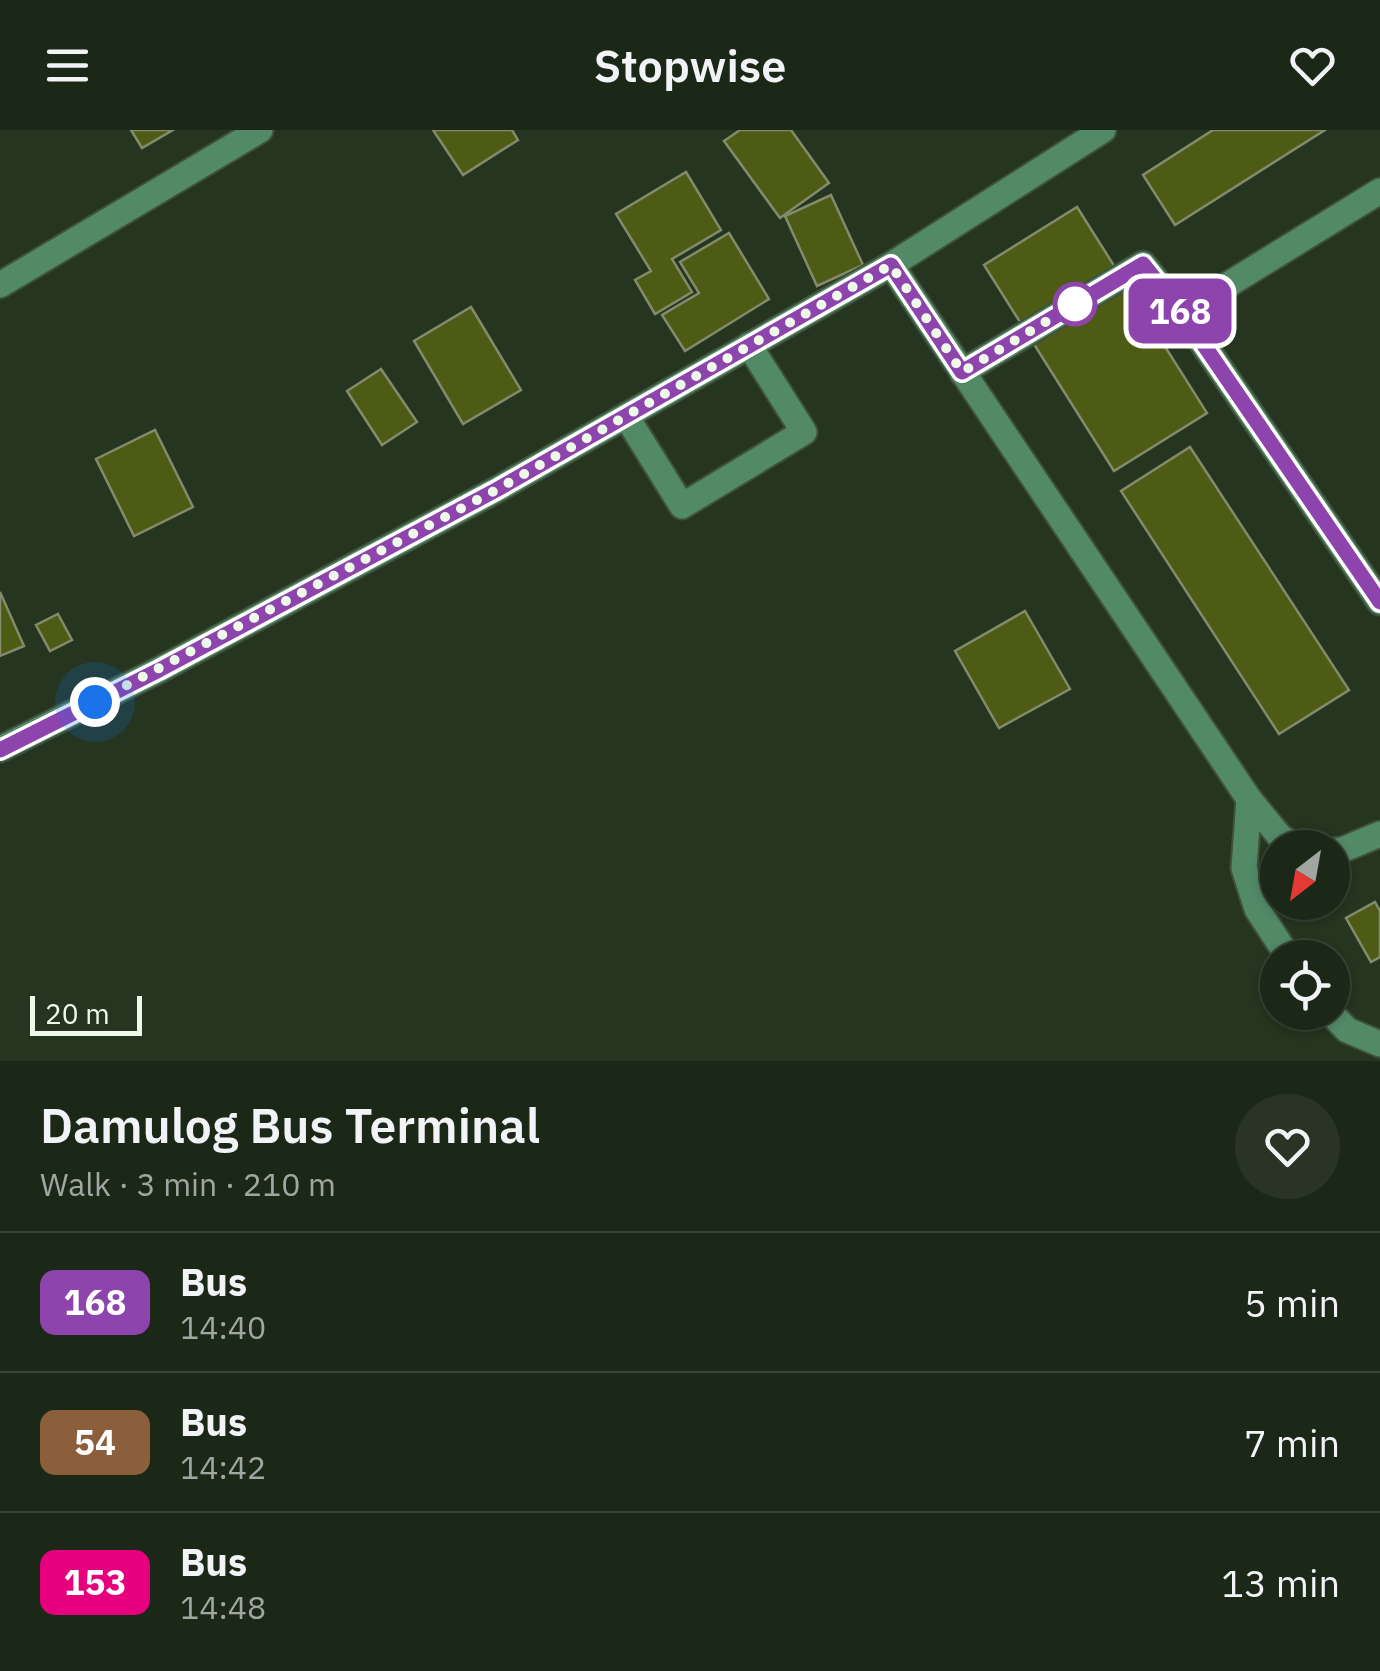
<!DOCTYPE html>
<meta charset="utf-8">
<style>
body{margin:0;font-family:"IBM Plex Sans",sans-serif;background:#293424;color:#f1f3f6;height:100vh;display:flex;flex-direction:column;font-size:38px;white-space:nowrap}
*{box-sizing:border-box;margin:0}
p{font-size:32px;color:#a0a6a1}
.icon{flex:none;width:55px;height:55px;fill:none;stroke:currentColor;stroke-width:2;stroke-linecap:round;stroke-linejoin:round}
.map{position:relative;height:931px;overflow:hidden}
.details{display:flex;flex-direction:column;background:#1c2817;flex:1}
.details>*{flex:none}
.badge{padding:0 20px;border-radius:15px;font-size:35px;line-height:65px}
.needle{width:65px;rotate:211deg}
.controls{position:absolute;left:1260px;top:700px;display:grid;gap:20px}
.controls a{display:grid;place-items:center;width:90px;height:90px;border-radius:50%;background:#1c2817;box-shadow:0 2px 8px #0004,0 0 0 2px #3a4436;font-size:50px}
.scale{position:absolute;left:30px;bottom:25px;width:112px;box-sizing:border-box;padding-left:10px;border:5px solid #eef9ea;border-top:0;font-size:28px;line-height:35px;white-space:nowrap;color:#eef9ea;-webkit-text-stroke:8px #25351f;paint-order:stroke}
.you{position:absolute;width:50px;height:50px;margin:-25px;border:8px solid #fff;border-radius:50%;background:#1a73e8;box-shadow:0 0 0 15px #1a73e833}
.map>.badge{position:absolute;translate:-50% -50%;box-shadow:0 0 0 5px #fff}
.round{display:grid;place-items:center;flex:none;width:105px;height:105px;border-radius:52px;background:#293424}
.headline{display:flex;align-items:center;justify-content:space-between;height:170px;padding:0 40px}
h1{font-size:48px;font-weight:600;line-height:75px}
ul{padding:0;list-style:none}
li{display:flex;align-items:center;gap:30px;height:140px;padding:0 40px;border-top:2px solid #3a4436}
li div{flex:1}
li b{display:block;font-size:38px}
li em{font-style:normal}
li .badge{min-width:110px;font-weight:700;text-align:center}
header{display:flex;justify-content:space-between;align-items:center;height:130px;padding:0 40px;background:#1c2817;font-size:45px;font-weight:600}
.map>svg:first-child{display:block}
.building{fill:#4e5b15;stroke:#838b6c;stroke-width:2.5}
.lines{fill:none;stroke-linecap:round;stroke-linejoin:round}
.minor-casing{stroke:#41503b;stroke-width:29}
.minor{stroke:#528967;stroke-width:25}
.line-casing{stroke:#fff;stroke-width:22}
.line{stroke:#8e44ad;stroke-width:15}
.walk{stroke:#eef9ea;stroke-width:10;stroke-dasharray:0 18}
.stop-dot{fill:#fff;stroke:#8e44ad;stroke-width:5}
</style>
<header><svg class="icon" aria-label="menu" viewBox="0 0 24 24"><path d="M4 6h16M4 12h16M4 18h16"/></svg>Stopwise<svg class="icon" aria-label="heart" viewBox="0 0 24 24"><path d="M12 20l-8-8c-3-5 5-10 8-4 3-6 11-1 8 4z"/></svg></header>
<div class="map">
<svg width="1380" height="931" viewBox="0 0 1380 931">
<rect width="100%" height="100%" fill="#25351f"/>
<g class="building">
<path d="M131 0H173L142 18Z"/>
<path d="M433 0H512L518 10 463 45Z"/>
<path d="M740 0H791L829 53 780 88 724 11Z"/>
<path d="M1213 0H1325L1175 95 1143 45Z"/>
<path d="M686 42 721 100 672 129 692 162 655 184 635 150 651 141 616 84Z"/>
<path d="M831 65 863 135 817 156 785 86Z"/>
<path d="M1077 77 1207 283 1114 341 984 135Z"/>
<path d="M729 103 769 169 685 221 662 185 699 163 680 132Z"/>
<path d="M471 177 521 260 463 294 414 211Z"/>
<path d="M381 239 417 292 382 315 347 261Z"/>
<path d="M155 300 193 377 134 406 96 329Z"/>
<path d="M1190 317 1349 560 1279 604 1121 361Z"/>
<path d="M0 462 24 516 0 526Z"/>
<path d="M1025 481 1070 559 999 598 955 521Z"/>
<path d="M58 484 72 510 50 521 36 495Z"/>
<path d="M1375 772 1380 781V827L1371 832 1346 788Z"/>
</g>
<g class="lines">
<defs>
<g id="minor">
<path d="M1380 61 1182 183 1380 472"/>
<path d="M891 135 1249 669 1281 708 1301 718"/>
<path d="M0 155 260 0"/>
<path d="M962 242 1143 134 1182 183"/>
<path d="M626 286 682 376 804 302 749 215"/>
<path d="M0 619 159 540 496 360 891 135 1103 0"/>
<path d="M1249 669 1244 738 1257 779 1289 828"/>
<path d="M1332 721 1342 720 1380 704"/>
<path d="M1330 882 1347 900 1380 914"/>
</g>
</defs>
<use href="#minor" class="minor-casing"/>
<use href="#minor" class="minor"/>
</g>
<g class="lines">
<defs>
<path id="line" d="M0 620 159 540 496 360 891 135 962 242 1143 134 1182 183 1380 472"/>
</defs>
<use href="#line" class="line-casing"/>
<use href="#line" class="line"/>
<path class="walk" d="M95 572 496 360 891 135 962 242 1082 170 1075 174"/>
</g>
<circle class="stop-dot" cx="1075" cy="174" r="20"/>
</svg>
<div class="controls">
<a><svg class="needle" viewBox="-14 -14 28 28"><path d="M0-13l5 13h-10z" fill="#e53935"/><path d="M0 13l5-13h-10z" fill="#a0a6a1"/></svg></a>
<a><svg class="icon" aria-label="locate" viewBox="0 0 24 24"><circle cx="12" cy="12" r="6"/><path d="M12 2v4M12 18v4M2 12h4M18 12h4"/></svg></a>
</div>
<div class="scale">20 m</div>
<div class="you" style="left:95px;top:572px"></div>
<b class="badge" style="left:1180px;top:181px;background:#8e44ad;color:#fff">168</b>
</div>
<section class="details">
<div class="headline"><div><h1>Damulog Bus Terminal</h1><p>Walk · 3 min · 210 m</p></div><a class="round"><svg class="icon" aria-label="heart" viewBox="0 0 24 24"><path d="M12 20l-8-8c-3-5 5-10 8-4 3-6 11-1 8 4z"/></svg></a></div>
<ul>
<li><span class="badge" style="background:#8e44ad;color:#fff">168</span><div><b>Bus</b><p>14:40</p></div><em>5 min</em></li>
<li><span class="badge" style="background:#8b5e3c;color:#fff">54</span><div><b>Bus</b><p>14:42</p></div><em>7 min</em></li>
<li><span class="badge" style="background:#e6007e;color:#fff">153</span><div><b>Bus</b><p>14:48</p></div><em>13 min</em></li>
</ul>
</section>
